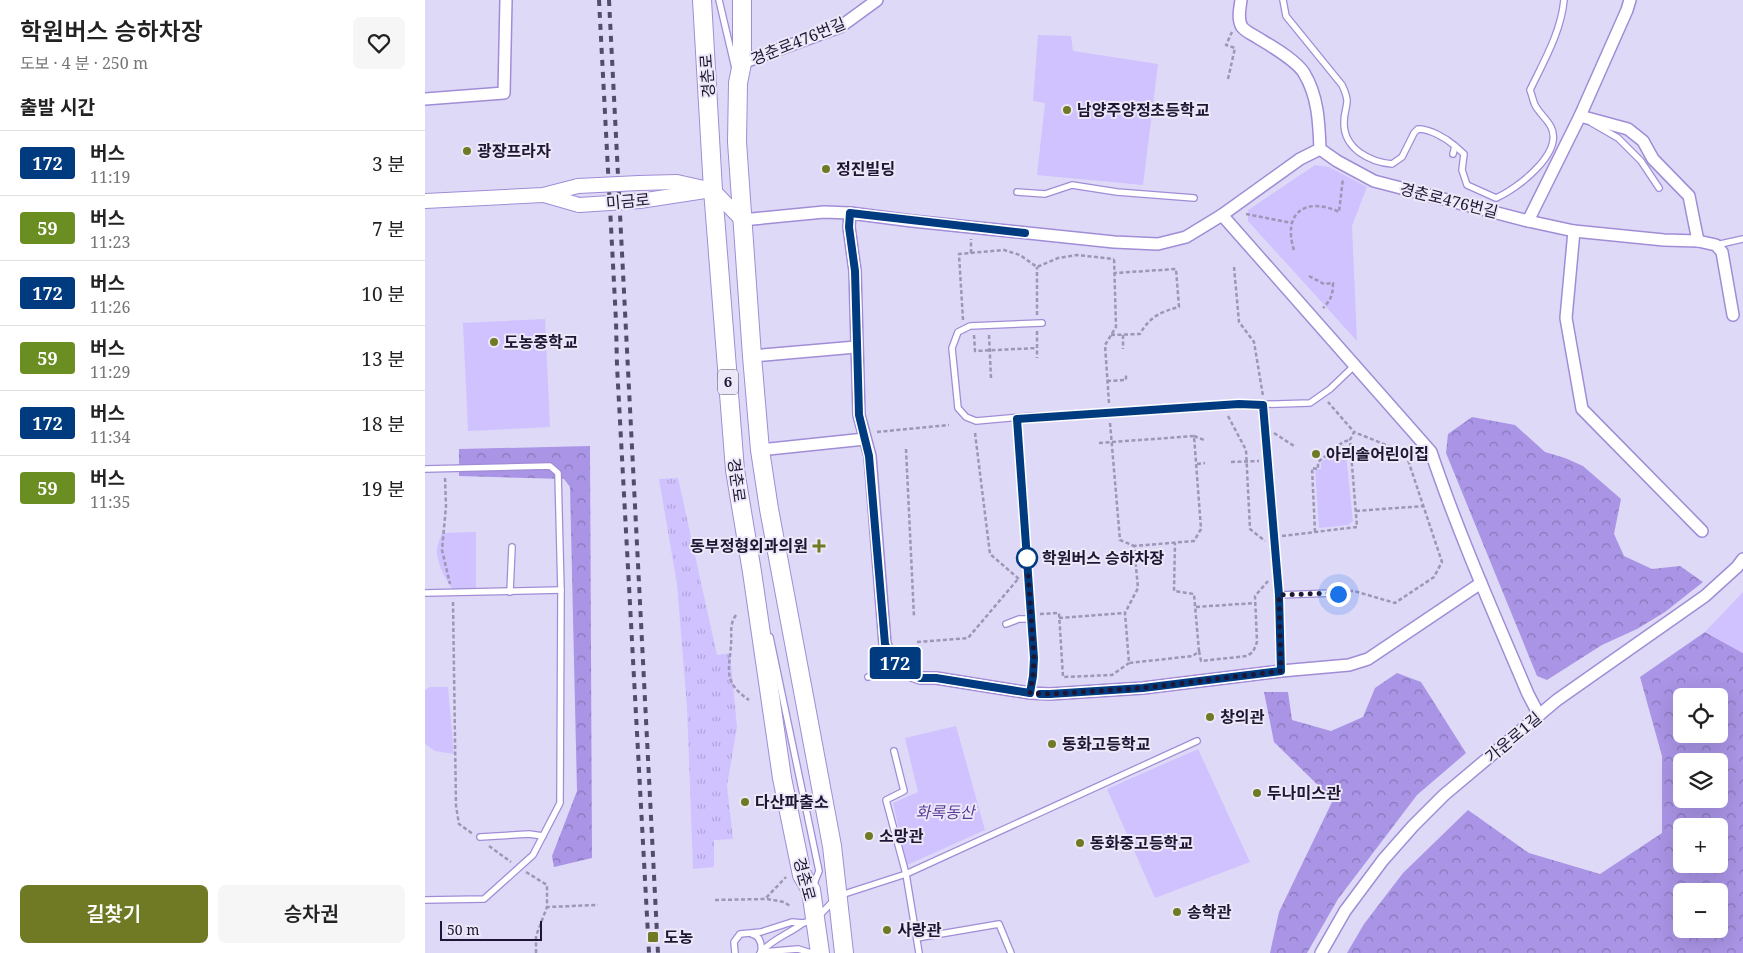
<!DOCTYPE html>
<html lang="ko">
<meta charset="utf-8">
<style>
body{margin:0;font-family:"Noto Serif","Noto Sans KR",serif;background:#f6f6f6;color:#222;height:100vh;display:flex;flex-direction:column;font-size:19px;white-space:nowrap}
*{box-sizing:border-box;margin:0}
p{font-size:16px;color:#767676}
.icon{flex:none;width:28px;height:28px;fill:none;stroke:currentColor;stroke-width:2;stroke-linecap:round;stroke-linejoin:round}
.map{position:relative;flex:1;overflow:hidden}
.sheet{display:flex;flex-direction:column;background:#fff;width:425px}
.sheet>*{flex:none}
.badge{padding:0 10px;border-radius:4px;font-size:18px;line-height:32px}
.fabs{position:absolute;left:1248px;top:688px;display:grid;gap:10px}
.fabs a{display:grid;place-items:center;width:55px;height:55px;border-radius:8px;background:#fff;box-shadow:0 5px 20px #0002;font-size:25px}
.scale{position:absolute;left:15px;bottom:12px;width:102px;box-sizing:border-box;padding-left:5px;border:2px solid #1e1632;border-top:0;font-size:14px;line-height:18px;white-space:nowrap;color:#1e1632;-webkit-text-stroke:4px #ece8f8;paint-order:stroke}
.you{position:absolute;width:25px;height:25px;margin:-12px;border:4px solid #fff;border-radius:50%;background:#1a73e8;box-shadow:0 0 0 8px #1a73e833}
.map>.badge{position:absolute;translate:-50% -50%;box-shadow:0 0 0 2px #fff}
h2{padding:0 20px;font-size:19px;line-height:45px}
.round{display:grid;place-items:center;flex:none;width:52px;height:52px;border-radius:8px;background:#f6f6f6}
.summary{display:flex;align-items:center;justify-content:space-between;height:85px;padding:0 20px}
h1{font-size:24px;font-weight:600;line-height:38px}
.primary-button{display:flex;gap:10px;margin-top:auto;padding:10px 20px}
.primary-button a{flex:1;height:58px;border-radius:8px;background:#707923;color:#fff;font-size:20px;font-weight:600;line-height:58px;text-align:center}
.primary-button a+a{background:#f6f6f6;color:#222}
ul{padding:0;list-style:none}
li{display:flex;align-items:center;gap:15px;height:65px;padding:0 20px;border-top:1px solid #e0e0e0}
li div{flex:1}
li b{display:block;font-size:19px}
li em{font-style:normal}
li .badge{min-width:55px;font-weight:700;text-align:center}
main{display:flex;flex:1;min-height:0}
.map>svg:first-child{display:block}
.grass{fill:url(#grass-tufts)}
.forest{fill:url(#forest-crowns);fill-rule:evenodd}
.green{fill:#d0c1ff}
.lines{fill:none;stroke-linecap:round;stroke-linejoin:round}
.service-casing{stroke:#a08dd6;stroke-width:8}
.minor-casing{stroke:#a08dd6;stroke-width:14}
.tertiary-casing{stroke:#a08dd6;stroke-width:16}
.primary-casing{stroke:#a08dd6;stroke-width:20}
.path{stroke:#9d96b4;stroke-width:2.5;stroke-dasharray:4 2.5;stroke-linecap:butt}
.service{stroke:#fff;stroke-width:5.5}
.minor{stroke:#fff;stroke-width:11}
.tertiary{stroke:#fff;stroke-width:14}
.primary{stroke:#fff;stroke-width:18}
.rail{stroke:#544d6a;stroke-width:4;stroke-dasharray:6 6;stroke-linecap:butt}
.tertiary-bridge-casing{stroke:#a08dd6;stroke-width:16;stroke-linecap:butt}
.tertiary-bridge{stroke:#fff;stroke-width:14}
.line-casing{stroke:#fff;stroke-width:11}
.line{stroke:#003b80;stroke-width:8}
.walk{stroke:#1e1632;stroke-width:5;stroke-dasharray:0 9}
.poi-dot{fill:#707923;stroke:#ece8f8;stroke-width:2}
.stop-dot{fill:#fff;stroke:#003b80;stroke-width:2.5}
.labels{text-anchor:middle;stroke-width:4;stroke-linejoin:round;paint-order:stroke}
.shield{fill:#ece8f8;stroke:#5c556d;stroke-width:1}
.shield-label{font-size:15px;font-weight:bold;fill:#1e1632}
.street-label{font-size:16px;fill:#1e1632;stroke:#ece8f8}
.poi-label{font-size:16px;font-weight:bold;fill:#1e1632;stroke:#ece8f8;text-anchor:start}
.stop-label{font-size:16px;font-weight:bold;fill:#1e1632;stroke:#ece8f8;text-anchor:start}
.park-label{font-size:16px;font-style:italic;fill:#5c3c9b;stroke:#ece8f8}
</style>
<main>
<section class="sheet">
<div class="summary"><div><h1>학원버스 승하차장</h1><p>도보 · 4 분 · 250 m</p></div><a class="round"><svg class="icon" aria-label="heart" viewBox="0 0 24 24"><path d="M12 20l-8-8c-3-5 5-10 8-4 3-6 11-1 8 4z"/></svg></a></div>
<h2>출발 시간</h2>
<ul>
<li><span class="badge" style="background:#003b80;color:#fff">172</span><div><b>버스</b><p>11:19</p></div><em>3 분</em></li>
<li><span class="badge" style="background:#6b8e23;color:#fff">59</span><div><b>버스</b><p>11:23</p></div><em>7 분</em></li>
<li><span class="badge" style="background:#003b80;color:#fff">172</span><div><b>버스</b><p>11:26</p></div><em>10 분</em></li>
<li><span class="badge" style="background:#6b8e23;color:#fff">59</span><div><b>버스</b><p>11:29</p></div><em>13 분</em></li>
<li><span class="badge" style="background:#003b80;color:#fff">172</span><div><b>버스</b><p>11:34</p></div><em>18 분</em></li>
<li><span class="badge" style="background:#6b8e23;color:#fff">59</span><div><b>버스</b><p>11:35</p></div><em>19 분</em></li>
</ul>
<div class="primary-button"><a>길찾기</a><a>승차권</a></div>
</section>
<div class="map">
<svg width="1318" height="953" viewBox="0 0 1318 953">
<defs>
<pattern id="grass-tufts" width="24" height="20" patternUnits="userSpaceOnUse" patternTransform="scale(1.25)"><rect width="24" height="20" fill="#d0c1ff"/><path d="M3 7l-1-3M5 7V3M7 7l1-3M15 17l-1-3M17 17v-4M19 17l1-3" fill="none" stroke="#b2a5db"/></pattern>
<pattern id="forest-crowns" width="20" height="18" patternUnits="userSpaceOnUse" patternTransform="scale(1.25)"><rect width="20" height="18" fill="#a994e5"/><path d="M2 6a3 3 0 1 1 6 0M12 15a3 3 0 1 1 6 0" fill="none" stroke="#8978ba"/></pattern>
</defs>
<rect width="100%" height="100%" fill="#dfd9f8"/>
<path class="grass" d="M253 478 292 655 305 653 312 727 302 786 308 839 289 840V867L268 869 262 707 252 584 234 479Z"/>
<g class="forest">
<path d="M1047 417 1090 425 1120 452 1140 458 1158 466 1196 499 1189 534 1199 556 1227 569 1255 566 1278 582 1240 612 1212 629 1177 645 1122 680 1112 676 1021 453 1023 434Z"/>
<path d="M165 446 167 858 129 867 127 856 152 791 145 487 139 479 34 476V449Z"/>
<path d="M1280 632 1318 653V953H922L939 924 978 873 1043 810 1104 853 1175 874 1237 833V756L1215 677ZM1256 696H1294V734H1256ZM1256 761H1294V799H1256ZM1256 826H1294V864H1256ZM1256 891H1294V929H1256Z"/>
<path d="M972 673 996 682 1041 753 992 795 913 899 882 953H845L854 912 908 800 849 742 839 692H863L867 720 906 731 938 717 950 688Z"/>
</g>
<g class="green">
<path d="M613 35 646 36 648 51 733 64 718 185 612 175 620 103 608 101Z"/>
<path d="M890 165 904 167 942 187 927 226 932 341 823 221V210Z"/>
<path d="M120 319 125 427 43 431 38 323Z"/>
<path d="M918 445 920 446 928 521 923 525 894 528 890 469H896V463Z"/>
<path d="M51 532V591H29C21 581 13 565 12 553 11 547 15 539 17 533Z"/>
<path d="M1318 592V653L1280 632Z"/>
<path d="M5 687H23L29 754 10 751 0 744V690Z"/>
<path d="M531 726 560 830 482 865 468 803 493 792 480 738Z"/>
<path d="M773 749 825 862 730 898 682 789Z"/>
</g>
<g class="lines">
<defs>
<g id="service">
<path d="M294 0 310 68"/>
<path d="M858 0 861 16 917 85C927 106 919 104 919 123 919 149 945 162 967 164L977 157 989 133 993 129C1005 129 1021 138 1030 146L1028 154"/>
<path d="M1167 123 1193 138 1216 161 1234 188"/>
<path d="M1030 146 1039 154 1037 170 1042 185 1071 198C1092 189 1139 153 1126 127 1122 119 1114 113 1110 105 1108 101 1107 95 1105 90 1119 61 1136 32 1139 0"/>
<path d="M592 192 620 194 647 185 692 192 769 198"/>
<path d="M1291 245 1318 239"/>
<path d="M617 323 545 326 533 332 527 348 533 408 541 417 551 421 608 416 664 415 814 405 885 403 905 389 929 366"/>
<path d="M838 405 854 595 856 671"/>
<path d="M592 419 609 658 608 676 605 693"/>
<path d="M0 469 125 466 133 473 136 590 135 803 108 855 59 899 0 900"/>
<path d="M85 592 87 547"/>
<path d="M0 593 136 590"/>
<path d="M854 595 909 593 913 594 919 600"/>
<path d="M581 624 594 619H606"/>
<path d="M345 637 394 871 388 886"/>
<path d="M443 677 460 670 468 661"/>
<path d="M469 751 479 791 461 800 481 874 494 953"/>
<path d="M55 837 104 834 118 836"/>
<path d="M327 934C335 936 337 944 336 952"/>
<path d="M492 938 574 924 586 953"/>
<path d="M336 952 373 949 386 953"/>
<path d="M310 953 309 942 315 934 336 932 367 922 378 923 390 920 413 896 481 874 772 741"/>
<path d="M335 953C347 939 364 934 378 923"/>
</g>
<g id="minor">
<path d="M816 0C815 8 812 19 817 27 821 32 827 34 833 38 846 46 871 60 879 73 893 96 894 122 895 149L912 161 949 181 1103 221 1155 116 1202 10 1205 0"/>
<path d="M317 63 415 27 452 0"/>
<path d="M0 99 79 93 81 0"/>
<path d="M1155 116 1203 129 1218 141 1228 159 1264 196 1273 241"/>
<path d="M425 213 424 227 430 271 434 415 445 456 460 644 468 661 479 672 495 678H511L605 693 625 694 718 688 856 671 924 665 943 659 1056 583"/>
<path d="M797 215 1006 452C1034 535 1069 614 1103 694L1114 715"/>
<path d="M317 220 399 212 425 213 487 221 689 242 733 244 761 237 797 215 875 159 895 149"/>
<path d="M1103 221 1149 231 1141 318 1157 409 1277 531"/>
<path d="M1149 231 1239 240 1273 241 1291 245 1297 252 1308 315"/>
<path d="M327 356 431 347"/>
<path d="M335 450 440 439"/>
<path d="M896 953 920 911 958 860 988 826 1019 795 1132 700 1280 596 1312 567 1318 559"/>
</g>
<g id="tertiary">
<path d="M214 183 252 182 288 190 317 220"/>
<path d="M119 195 154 205"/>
<path d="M0 201 118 195 153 186"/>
<path d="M215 201 280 191"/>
</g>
<g id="primary">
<path d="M277 0 288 190 310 470 327 572 357 778 377 875 386 890 395 953"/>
<path d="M317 0V63L313 83 312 142 327 356 335 450 344 509 407 846 419 953"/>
</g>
</defs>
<use href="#service" class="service-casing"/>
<use href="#minor" class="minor-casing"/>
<use href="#tertiary" class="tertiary-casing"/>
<use href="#primary" class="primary-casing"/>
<g class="path">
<path d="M803 79 810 48 801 45 807 32"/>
<path d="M821 214 867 223"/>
<path d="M869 250C857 213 881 196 914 212L918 178"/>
<path d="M546 253V239"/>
<path d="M809 267 814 322 829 342 838 396"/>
<path d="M884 276 899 284 908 283C908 294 906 300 898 308"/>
<path d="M612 315V267"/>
<path d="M538 320 534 254 579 250 595 255 612 267 633 258 652 255 689 259"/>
<path d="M612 331V358"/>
<path d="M549 335 550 351 612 348"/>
<path d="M564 335 566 378"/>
<path d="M686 335 715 334C725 316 736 312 754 307L751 269 689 273"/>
<path d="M698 335V349"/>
<path d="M682 381 701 380V374"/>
<path d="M684 403 680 345 691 327 689 257"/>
<path d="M803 416 821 450 825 529 840 541"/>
<path d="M685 423 695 540 709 546 713 588 700 613 704 663 768 656 774 651 769 594 749 591 750 543"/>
<path d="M452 432 524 425"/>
<path d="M550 433 565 554 594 579"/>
<path d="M849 433 869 446"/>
<path d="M769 436 779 440"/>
<path d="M674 443 769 436 776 529 769 541 709 546"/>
<path d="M481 449 489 617"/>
<path d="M806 462 834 461"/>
<path d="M772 464 780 463"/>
<path d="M20 478 21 506 17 550 25 584"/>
<path d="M931 511 999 506"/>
<path d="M890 532 887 468 893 469V462L918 442 925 440"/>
<path d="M857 536 932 527 925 440 929 432 903 402"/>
<path d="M924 591H929L970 603 1009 577 1017 562 982 457 971 449 929 432"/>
<path d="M28 602 31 806 34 824 48 834"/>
<path d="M771 607 830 603"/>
<path d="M615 614 634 613 638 677 687 675 704 663"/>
<path d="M311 615C304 625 307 633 306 645 304 672 298 682 324 700"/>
<path d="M634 618 700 613"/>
<path d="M492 642 543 638 593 579"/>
<path d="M774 651 776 661 822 656 828 652 832 642 830 596 843 581"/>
<path d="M64 846 86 862"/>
<path d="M101 872 122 885V907L173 905"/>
<path d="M342 899 359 902 365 906"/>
<path d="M290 900 340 899 361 877"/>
<path d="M111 953V936L122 907"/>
</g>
<use href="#service" class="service"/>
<use href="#minor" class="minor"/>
<use href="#tertiary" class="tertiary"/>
<use href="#primary" class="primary"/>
<g class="rail">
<path d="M174 0 191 321 192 366 224 953"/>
<path d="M184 0 233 953"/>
</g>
<defs>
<g id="tertiary-bridge">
<path d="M153 186 214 183"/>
<path d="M154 205 215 201"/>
</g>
</defs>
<use href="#tertiary-bridge" class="tertiary-bridge-casing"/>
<use href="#tertiary-bridge" class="tertiary-bridge"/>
</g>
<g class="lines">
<defs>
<path id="line" d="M600 233 425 213 424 227 430 271 434 415 444 456 460 644 468 661 478 672 495 678H511L605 693 608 676 609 658 592 419 814 404 838 405 854 595 856 671 718 688 625 694H615"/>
</defs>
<use href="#line" class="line-casing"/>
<use href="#line" class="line"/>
<path class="walk" d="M602 558 609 658 608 676 605 693 625 694 718 688 856 671 854 595 908 593 913 594"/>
</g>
<g class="poi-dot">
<circle cx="642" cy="110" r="5"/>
<circle cx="42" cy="151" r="5"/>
<circle cx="401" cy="169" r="5"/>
<circle cx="69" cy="342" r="5"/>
<circle cx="891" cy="454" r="5"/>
<path d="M391.5 538.5h5v5h5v5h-5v5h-5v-5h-5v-5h5z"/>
<circle cx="785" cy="717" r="5"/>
<circle cx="627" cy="744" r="5"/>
<circle cx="832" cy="793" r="5"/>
<circle cx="320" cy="802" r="5"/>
<circle cx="444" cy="836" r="5"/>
<circle cx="655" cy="843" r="5"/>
<circle cx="752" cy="912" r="5"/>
<circle cx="462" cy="930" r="5"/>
<rect x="222" y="931" width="12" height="12" rx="2.5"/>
</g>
<circle class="stop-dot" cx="602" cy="558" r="10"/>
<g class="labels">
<rect class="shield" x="293" y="369.5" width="20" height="25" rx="4"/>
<g class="shield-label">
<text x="303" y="387">6</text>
</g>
<g class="street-label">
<text transform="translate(373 41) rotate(-22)" y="6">경춘로476번길</text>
<text transform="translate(282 76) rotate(-94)" y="6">경춘로</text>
<text transform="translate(1024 200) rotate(14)" y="6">경춘로476번길</text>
<text transform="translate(203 201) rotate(-5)" y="6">미금로</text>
<text transform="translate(312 480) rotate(82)" y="6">경춘로</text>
<text transform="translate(1088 737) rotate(-40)" y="6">가운로1길</text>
<text transform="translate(380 879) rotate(75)" y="6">경춘로</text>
</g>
<g class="poi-label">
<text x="652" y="116">남양주양정초등학교</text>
<text x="52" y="157">광장프라자</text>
<text x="411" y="175">정진빌딩</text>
<text x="79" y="348">도농중학교</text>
<text x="901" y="460">아리솔어린이집</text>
<text x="383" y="552" text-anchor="end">동부정형외과의원</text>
<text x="795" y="723">창의관</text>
<text x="637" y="750">동화고등학교</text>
<text x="842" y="799">두나미스관</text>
<text x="330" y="808">다산파출소</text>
<text x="454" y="842">소망관</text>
<text x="665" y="849">동화중고등학교</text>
<text x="762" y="918">송학관</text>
<text x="472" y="936">사랑관</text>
<text x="239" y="943">도농</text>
</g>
<g class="stop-label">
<text x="617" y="564">학원버스 승하차장</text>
</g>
<g class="park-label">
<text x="520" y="818">화록동산</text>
</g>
</g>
</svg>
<div class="fabs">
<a><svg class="icon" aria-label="locate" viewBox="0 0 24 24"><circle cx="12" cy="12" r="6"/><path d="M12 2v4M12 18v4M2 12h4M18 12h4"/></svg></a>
<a><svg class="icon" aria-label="layers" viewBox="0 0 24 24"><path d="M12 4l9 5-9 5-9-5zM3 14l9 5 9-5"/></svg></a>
<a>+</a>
<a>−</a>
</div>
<div class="scale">50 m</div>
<div class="you" style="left:913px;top:594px"></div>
<b class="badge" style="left:470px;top:663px;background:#003b80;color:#fff">172</b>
</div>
</main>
